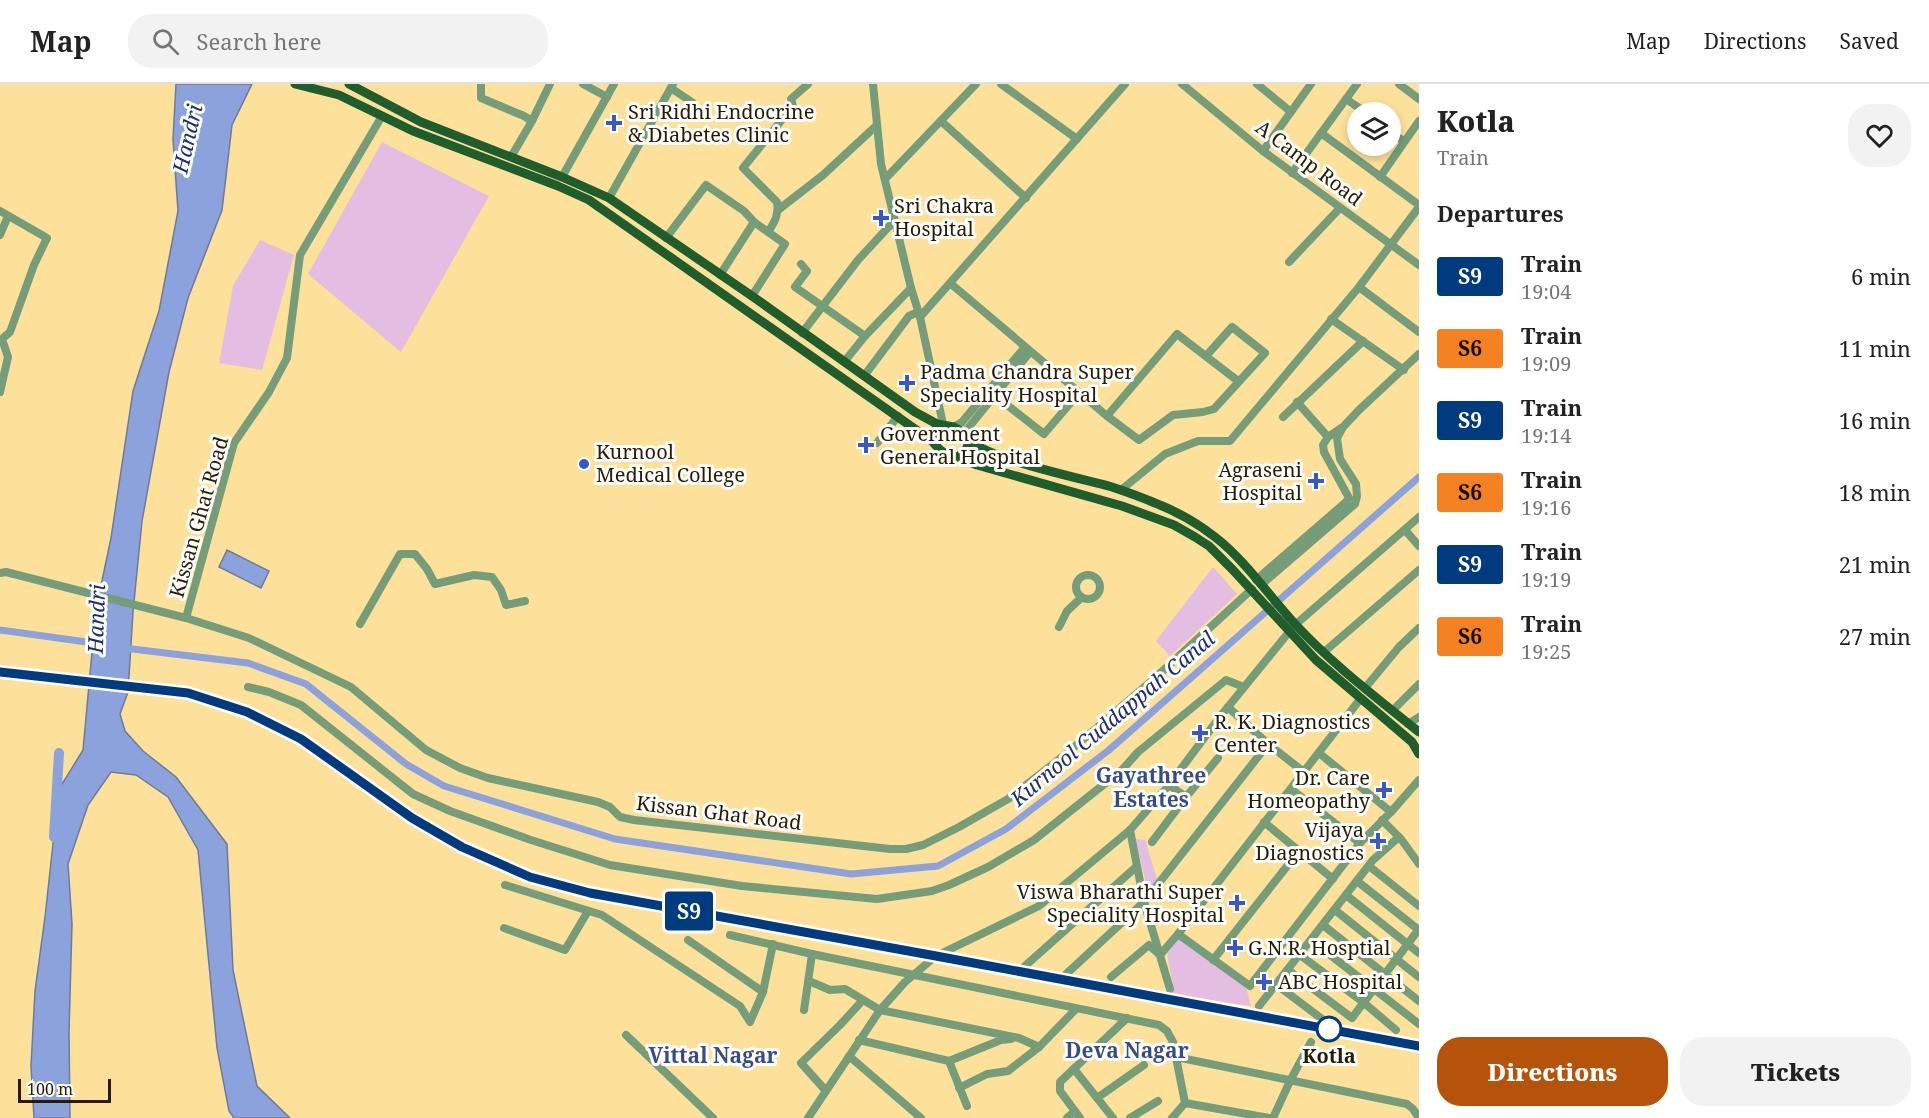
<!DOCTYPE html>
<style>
body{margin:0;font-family:"Noto Serif",serif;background:#f2f2f2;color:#222;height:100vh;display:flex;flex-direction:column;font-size:22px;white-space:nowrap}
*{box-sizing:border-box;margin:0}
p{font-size:20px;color:#767676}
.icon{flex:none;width:33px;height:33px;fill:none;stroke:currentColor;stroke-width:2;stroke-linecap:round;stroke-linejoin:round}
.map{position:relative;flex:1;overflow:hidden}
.details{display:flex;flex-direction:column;background:#fff;width:510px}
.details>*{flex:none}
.badge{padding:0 12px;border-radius:4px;font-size:21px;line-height:39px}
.controls{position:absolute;left:1347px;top:18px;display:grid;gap:12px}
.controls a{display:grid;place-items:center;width:54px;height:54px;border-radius:50%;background:#fff;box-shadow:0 3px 9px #0003;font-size:30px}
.scale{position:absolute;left:18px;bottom:15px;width:93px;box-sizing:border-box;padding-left:6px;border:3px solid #271c00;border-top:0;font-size:16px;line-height:21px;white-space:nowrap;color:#271c00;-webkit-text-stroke:4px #fff;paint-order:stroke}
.map>.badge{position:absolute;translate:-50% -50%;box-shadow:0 0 0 3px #fff}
h2{padding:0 18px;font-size:22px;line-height:54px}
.round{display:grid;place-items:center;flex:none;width:63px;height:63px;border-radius:24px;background:#f2f2f2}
.overview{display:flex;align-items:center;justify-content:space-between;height:102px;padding:0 18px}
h1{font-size:28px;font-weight:800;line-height:45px}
.button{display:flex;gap:12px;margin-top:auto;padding:12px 18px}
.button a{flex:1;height:69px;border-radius:24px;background:#b45309;color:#fff;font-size:24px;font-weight:800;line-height:69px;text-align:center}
.button a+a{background:#f2f2f2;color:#222}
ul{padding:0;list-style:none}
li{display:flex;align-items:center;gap:18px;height:72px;padding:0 18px}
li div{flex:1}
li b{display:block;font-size:22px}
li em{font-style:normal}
li .badge{min-width:66px;font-weight:700;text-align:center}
header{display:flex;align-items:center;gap:36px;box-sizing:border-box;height:84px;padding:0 30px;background:#fff;border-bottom:2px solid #e0e0e0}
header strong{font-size:28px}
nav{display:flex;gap:33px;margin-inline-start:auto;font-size:21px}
.search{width:420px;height:54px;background:#f2f2f2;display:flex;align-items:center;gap:15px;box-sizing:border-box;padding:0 21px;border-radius:24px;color:#767676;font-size:22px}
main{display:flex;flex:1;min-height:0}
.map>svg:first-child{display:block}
.green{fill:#e3bde2}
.water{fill:#8ba2dd;stroke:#6d7a9b;stroke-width:1.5}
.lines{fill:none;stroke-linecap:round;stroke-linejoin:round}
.canal{stroke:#8ba2dd;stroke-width:7}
.river{stroke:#8ba2dd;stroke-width:10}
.minor{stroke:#759d7a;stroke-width:8}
.major{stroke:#1f5e2c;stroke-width:9}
.rail{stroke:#65552c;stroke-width:1.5;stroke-dasharray:9 4.5;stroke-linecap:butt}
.line-casing{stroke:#fff;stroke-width:14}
.line{stroke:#003b80;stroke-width:9}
.poi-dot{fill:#3858c9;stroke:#fff;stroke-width:2}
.stop-dot{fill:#fff;stroke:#003b80;stroke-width:3}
.labels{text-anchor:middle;stroke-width:6;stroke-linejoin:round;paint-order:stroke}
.poi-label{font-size:20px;fill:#271c00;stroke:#fff;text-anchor:start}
.street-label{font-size:20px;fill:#271c00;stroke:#fff}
.stop-label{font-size:20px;font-weight:bold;fill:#271c00;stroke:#fff}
.water-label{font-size:21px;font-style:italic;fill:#1b2e72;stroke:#fff}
.neighbourhood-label{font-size:21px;font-weight:bold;fill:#374c86;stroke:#fff}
</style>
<header>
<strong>Map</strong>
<div class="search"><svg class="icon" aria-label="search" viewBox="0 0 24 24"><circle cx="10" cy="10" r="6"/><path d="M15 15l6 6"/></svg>Search here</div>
<nav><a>Map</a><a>Directions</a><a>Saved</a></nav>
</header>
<main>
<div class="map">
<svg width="1419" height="1034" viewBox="0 0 1419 1034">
<rect width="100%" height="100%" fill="#fde099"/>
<g class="green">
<path d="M382 58 489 112 401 268 308 190Z"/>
<path d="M260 156 294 171 262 286 219 279 233 202Z"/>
<path d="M1213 483 1237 510 1170 572 1156 557Z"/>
<path d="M1135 755 1145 756 1158 798 1149 810Z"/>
<path d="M1181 853 1245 900 1251 922 1172 910 1173 902 1167 868Z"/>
</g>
<g class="water">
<path d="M176 0H252L232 41 222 126 188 214 169 288 142 437 133 528 128 608 120 630 125 647 143 667 176 693 227 760 233 886 257 1002 290 1034H234L229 1027 217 964 198 766 168 713 136 691 111 688 88 721 68 780 72 840 69 948 70 1034H34L31 982 35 907 45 833 59 705 83 666 96 525 111 454 133 307 159 227 178 127 173 55Z"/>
<path d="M227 466 269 487 261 504 219 483Z"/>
</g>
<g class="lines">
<g class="canal">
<path d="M0 546 101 560"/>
<path d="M124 564 248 579 306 600 406 680 444 702 615 755 851 790 938 782 1006 745 1109 666 1419 393"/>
</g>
<path class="river" d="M54 753 59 669"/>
<g class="minor">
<path d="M481 0V14L524 32 532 37"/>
<path d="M583 0 607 13"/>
<path d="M873 0 881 80 911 204 920 233 943 340"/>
<path d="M1001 0 1077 55"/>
<path d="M1182 0 1263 67 1419 181"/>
<path d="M1257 0 1291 28"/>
<path d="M1399 0 1419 15"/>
<path d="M671 4 693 19 686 33"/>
<path d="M1346 15 1365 28"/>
<path d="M382 32 300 171 287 274 269 308 234 359 186 534 249 554 351 603 426 666 460 684 488 694 598 718 610 723 620 733 634 736 890 765H906L923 761 959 743 1008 715 1066 670 1155 594 1252 505"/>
<path d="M941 37 1026 114"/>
<path d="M1390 48 1404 57"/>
<path d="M1321 49 1419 121"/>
<path d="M1263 67 1311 0"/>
<path d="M511 73 532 37 550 0"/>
<path d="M1292 89 1357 0"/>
<path d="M562 93 614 0"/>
<path d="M1380 93 1419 37"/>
<path d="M885 95 976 0"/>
<path d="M609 114 673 0"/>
<path d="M778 126 823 91 876 42"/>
<path d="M0 127 47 154 34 181 10 248 2 255 8 273 0 308"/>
<path d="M768 148C775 138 779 130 777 118L743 84 793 22 791 15 808 0"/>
<path d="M0 151 8 132"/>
<path d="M666 154 706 101 744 127 754 138 720 191"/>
<path d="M1289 178 1340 124"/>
<path d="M801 180 807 187 795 203 865 252 911 204"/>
<path d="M950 199 1107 332 1177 250 1238 297"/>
<path d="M1359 203 1419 248"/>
<path d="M752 212 785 160 754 138"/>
<path d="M920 233 1125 0"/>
<path d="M1331 235 1404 286"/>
<path d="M802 249 858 176 894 137"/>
<path d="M844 278 865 252"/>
<path d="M864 292 909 232 918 228"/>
<path d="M988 306 1044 350 1079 309"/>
<path d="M1297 318 1328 353"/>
<path d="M1107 332 1139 356 1173 331 1203 328 1214 325 1265 269 1232 243 1206 272"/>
<path d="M1283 333 1363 257"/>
<path d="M954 343 962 338 1025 263"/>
<path d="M964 349 1030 268"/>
<path d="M877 359 898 332"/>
<path d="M1121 406 1165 370 1198 357H1230L1359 203 1419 123"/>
<path d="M1405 446 1419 462"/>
<path d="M0 489 6 488 186 534"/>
<circle cx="1088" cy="503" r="12"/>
<path d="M1256 496 1346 418 1349 414 1324 368 1323 361 1328 353 1341 344"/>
<path d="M1261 501 1355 420 1357 412 1356 400 1340 375 1337 354 1343 343 1359 326 1419 270"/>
<path d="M360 540 400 470H415L427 485 435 500 474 491 492 493 501 506 506 521 525 517"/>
<path d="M1295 541 1419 433"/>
<path d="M1059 543 1067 527 1082 513"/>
<path d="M1324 568 1419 486"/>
<path d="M248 603 269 608 301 621 413 710 450 727 531 756 610 781 742 802 877 815 932 807 949 801 988 783 1034 756 1122 686 1138 668 1226 596 1244 603"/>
<path d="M1365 604 1399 563 1419 544"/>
<path d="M1228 623 1268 660 1304 688"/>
<path d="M1392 627 1419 600"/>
<path d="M1408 640 1419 633"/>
<path d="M1319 669 1391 728"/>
<path d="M1169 701 1186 713"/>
<path d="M1291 705 1360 759"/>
<path d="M1382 736 1401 755 1419 780"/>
<path d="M1264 738 1333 795"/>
<path d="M1130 746 1144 818 1170 905"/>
<path d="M1152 758 1186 713 1218 674"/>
<path d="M1369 782 1419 822"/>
<path d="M1357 797 1419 846"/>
<path d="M505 801 602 831 740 922 750 938 763 908"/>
<path d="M1346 811 1419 869"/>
<path d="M1335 826 1419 893"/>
<path d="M1323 841 1419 917"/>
<path d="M504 844 565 866 588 827"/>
<path d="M1178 850 1250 902 1360 759 1391 728 1419 696"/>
<path d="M730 851 812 870 1159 941 1167 947 1173 958 1185 1019"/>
<path d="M688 856 763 908 773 860"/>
<path d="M1311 856 1419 940"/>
<path d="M1300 871 1363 918 1396 946"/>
<path d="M1213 876 1299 767"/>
<path d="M1025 882 1136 783"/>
<path d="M1288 886 1352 934 1419 845"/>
<path d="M1063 893 1144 818 1268 660"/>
<path d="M1111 893 1149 861 1160 871 1178 850 1361 614"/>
<path d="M809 897 830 906 845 905 880 926 1019 954 1039 963"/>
<path d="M1277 901 1326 938"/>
<path d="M1259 922 1373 776 1399 753"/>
<path d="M804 926 812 870"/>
<path d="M626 951 713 1034"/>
<path d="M859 956 949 977 1001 956 1011 955"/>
<path d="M849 972 921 1034"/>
<path d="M1176 973 1407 1020 1413 1025 1419 1034"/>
<path d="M949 977 967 1022"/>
<path d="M1074 985 1113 1034"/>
<path d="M959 1004 987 990 1008 987 1039 963 1076 925"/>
<path d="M826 1007 801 979 840 941 862 917"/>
<path d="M1097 1014 1144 981"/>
<path d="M1185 1019 1269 1034"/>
<path d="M808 1034 880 926 905 898 936 872 1039 822 1130 746 1169 701 1219 634 1289 548"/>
<path d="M1067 1034 1075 1027"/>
<path d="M1080 1034 1060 1007V998L1127 934"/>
<path d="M1130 1034 1158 1017"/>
<path d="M1172 1034 1185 1019"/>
<path d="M1273 1034 1291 995 1311 958"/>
</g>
<g class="major">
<path d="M295 0 339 11 413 47 558 102 589 116 932 357"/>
<path d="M349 0 421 38 562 93 609 114 752 212 915 328 937 340 954 343 964 349 970 356 966 366 958 373C946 372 940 367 932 357L937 340"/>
<path d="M970 356C987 375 1084 395 1112 403 1127 408 1141 413 1155 419 1176 427 1197 439 1215 453 1244 475 1270 513 1295 540 1332 580 1377 614 1419 648"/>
<path d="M958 373 977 381 1122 422 1174 441 1195 453 1209 462 1233 486 1316 576 1412 658 1419 670"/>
</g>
<path class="rail" d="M0 588 188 609 247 628 301 655 412 733 462 763 530 793 589 809 936 872 1419 962"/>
</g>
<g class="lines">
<defs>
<path id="line" d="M0 588 188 609 247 628 301 655 412 734 462 763 530 793 590 809 936 872 1419 962"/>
</defs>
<use href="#line" class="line-casing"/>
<use href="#line" class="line"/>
</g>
<g class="poi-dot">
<path d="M611 30h6v6h6v6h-6v6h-6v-6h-6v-6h6z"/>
<path d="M878 125h6v6h6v6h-6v6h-6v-6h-6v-6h6z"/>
<path d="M904 290h6v6h6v6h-6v6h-6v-6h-6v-6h6z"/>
<path d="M863 352h6v6h6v6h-6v6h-6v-6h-6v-6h6z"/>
<circle cx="584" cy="380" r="6"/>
<path d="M1313 388h6v6h6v6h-6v6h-6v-6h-6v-6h6z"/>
<path d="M1197 640h6v6h6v6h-6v6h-6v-6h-6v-6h6z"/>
<path d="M1381 697h6v6h6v6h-6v6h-6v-6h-6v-6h6z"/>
<path d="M1375 748h6v6h6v6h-6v6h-6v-6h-6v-6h6z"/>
<path d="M1234 810h6v6h6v6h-6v6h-6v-6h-6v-6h6z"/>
<path d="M1232 855h6v6h6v6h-6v6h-6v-6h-6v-6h6z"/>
<path d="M1261 889h6v6h6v6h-6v6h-6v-6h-6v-6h6z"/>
</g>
<circle class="stop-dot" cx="1329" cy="945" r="12"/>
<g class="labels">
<g class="poi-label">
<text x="628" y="35">Sri Ridhi Endocrine<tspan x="628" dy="23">&amp; Diabetes Clinic</tspan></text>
<text x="894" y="129">Sri Chakra<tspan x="894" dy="23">Hospital</tspan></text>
<text x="920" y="295">Padma Chandra Super<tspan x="920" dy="23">Speciality Hospital</tspan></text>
<text x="880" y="357">Government<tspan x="880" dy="23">General Hospital</tspan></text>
<text x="596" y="375">Kurnool<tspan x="596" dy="23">Medical College</tspan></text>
<text x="1302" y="393" text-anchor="end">Agraseni<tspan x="1302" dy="23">Hospital</tspan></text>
<text x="1214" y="645">R. K. Diagnostics<tspan x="1214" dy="23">Center</tspan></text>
<text x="1370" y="701" text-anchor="end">Dr. Care<tspan x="1370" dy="23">Homeopathy</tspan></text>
<text x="1364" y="753" text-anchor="end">Vijaya<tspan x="1364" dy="23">Diagnostics</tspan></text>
<text x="1224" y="815" text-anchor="end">Viswa Bharathi Super<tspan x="1224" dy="23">Speciality Hospital</tspan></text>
<text x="1248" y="871">G.N.R. Hosptial</text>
<text x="1278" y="905">ABC Hospital</text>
</g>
<g class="street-label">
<text transform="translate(1309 79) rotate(37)" y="7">A Camp Road</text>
<text transform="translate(199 433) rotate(-74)" y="7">Kissan Ghat Road</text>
<text transform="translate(719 729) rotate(7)" y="7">Kissan Ghat Road</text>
</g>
<g class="stop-label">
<text x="1329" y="979">Kotla</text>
</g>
<g class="water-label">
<text transform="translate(188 55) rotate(-77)" y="7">Handri</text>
<text transform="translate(97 535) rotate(-88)" y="7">Handri</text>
<text transform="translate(1113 635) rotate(-40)" y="7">Kurnool Cuddappah Canal</text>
</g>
<g class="neighbourhood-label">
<text x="1151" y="699">Gayathree<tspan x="1151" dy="24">Estates</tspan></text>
<text x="1127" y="974">Deva Nagar</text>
<text x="713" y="979">Vittal Nagar</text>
</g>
</g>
</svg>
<div class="controls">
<a><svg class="icon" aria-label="layers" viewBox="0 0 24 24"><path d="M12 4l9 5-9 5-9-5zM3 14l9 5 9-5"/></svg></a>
</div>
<div class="scale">100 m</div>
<b class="badge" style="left:689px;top:827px;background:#003b80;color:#fff">S9</b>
</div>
<section class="details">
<div class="overview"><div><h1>Kotla</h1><p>Train</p></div><a class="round"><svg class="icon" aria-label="heart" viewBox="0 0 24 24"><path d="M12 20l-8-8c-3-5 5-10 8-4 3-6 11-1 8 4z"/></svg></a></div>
<h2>Departures</h2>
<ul>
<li><span class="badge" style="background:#003b80;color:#fff">S9</span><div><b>Train</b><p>19:04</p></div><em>6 min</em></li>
<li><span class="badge" style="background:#f58220;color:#111">S6</span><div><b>Train</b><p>19:09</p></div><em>11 min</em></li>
<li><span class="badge" style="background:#003b80;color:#fff">S9</span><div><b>Train</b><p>19:14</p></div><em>16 min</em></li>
<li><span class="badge" style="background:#f58220;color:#111">S6</span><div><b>Train</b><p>19:16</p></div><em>18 min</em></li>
<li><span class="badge" style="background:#003b80;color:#fff">S9</span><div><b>Train</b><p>19:19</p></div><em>21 min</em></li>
<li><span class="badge" style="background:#f58220;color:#111">S6</span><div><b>Train</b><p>19:25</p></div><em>27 min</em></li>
</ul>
<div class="button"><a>Directions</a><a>Tickets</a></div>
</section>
</main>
